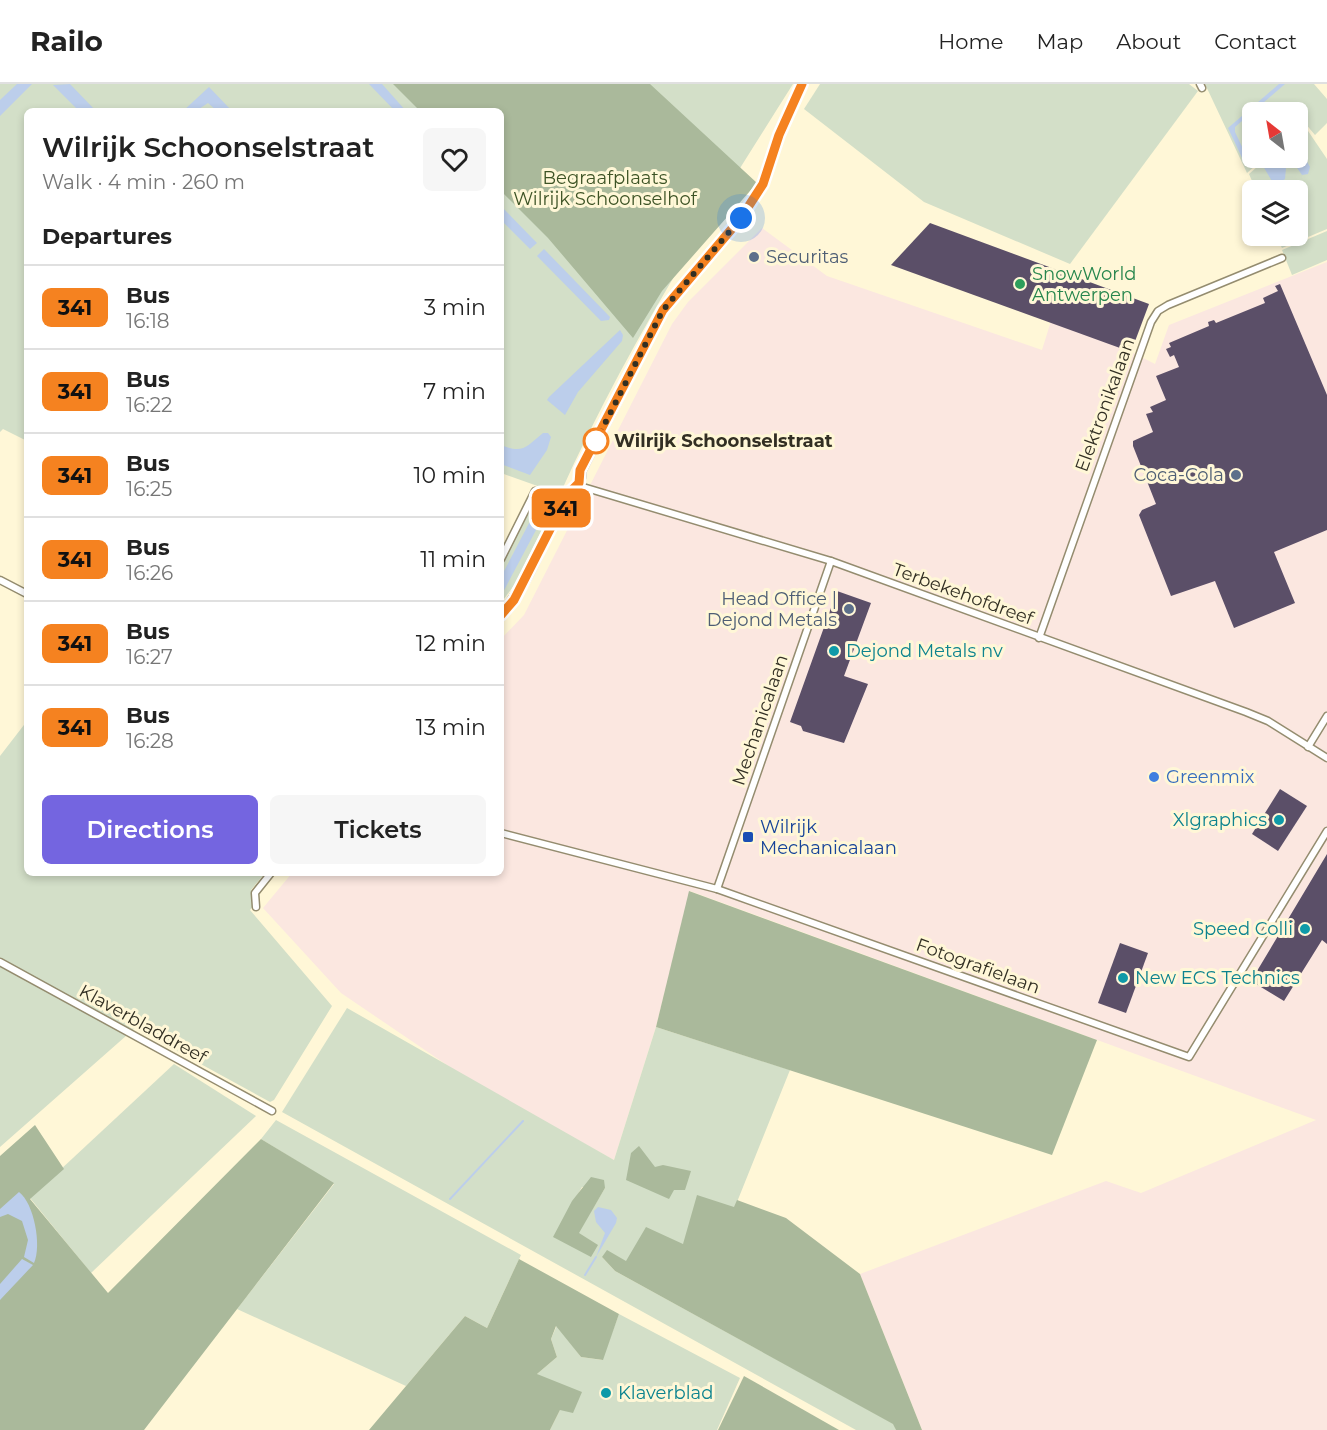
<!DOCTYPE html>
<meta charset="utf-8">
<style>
body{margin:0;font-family:Montserrat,sans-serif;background:#f6f6f6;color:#222;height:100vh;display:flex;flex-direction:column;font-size:22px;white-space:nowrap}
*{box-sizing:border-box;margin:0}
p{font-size:20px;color:#767676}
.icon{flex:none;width:33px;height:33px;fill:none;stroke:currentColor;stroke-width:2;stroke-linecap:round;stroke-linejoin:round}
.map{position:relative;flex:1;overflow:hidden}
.side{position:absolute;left:24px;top:24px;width:480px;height:768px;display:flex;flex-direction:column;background:#fff;border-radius:9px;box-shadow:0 3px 9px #0003}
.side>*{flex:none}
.badge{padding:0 12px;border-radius:9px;font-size:21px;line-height:39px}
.needle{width:39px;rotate:329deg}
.buttons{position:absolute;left:1242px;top:18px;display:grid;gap:12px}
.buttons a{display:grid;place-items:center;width:66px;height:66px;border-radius:9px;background:#fff;box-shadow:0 3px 9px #0003;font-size:30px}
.you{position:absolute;width:30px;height:30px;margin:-15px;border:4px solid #fff;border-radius:50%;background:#1a73e8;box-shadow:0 0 0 9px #1a73e833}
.map>.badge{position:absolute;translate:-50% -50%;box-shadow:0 0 0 3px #fff}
h2{padding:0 18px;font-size:22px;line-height:54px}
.round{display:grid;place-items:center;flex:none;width:63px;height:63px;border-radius:9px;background:#f6f6f6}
.headline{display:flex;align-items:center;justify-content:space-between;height:102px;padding:0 18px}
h1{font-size:28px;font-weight:600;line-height:45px}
.action{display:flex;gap:12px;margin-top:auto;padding:12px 18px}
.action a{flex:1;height:69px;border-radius:9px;background:#7465e0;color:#fff;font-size:24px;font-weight:600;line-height:69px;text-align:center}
.action a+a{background:#f6f6f6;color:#222}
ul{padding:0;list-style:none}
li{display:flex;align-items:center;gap:18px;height:84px;padding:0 18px;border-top:2px solid #e0e0e0}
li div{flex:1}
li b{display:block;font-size:22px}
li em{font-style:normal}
li .badge{min-width:66px;font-weight:700;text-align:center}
header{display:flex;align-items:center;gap:36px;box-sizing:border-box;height:84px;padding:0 30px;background:#fff;border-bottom:2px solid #e0e0e0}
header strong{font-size:28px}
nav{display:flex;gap:33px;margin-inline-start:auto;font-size:21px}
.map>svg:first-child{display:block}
.industrial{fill:#fbe7e0}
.green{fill:#d3dfc8;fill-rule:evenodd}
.forest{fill:#aab99b}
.water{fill:#bcceeb}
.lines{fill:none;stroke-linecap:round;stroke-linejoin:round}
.stream{stroke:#bcceeb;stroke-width:2}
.building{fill:#5b4f68}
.street-casing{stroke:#948c6f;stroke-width:9}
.secondary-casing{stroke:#948c6f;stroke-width:12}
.street{stroke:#fff;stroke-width:6}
.secondary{stroke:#fff;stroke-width:9}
.line-casing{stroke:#fff;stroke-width:14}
.line{stroke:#f58220;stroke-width:9}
.walk{stroke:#322f23;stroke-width:6;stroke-dasharray:0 10.8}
.service-dot{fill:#5c6f8a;stroke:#fff7d7;stroke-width:2}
.leisure-dot{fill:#2e9e5b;stroke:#fff7d7;stroke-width:2}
.stop-dot{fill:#fff;stroke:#f58220;stroke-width:3}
.culture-dot{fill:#0f9aa8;stroke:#fff7d7;stroke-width:2}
.shop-dot{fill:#3f7fe0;stroke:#fff7d7;stroke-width:2}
.transit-dot{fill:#1a4fb4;stroke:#fff7d7;stroke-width:2}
.labels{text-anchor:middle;stroke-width:6;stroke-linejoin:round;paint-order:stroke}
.park-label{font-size:18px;fill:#3d5325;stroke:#fff7d7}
.service-label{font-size:18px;fill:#4e5e75;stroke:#fff7d7;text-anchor:end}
.leisure-label{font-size:18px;fill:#27864d;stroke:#fff7d7;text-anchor:start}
.street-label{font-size:18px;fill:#322f23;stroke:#fff7d7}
.stop-label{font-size:18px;font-weight:bold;fill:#322f23;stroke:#fff7d7;text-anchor:start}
.culture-label{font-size:18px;fill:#0d838f;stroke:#fff7d7;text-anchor:start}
.shop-label{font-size:18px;fill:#366cbe;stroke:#fff7d7;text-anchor:start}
.transit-label{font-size:18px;fill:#164399;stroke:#fff7d7;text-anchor:start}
</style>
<header>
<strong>Railo</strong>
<nav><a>Home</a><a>Map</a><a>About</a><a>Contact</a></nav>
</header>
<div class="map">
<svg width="1327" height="1346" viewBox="0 0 1327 1346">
<rect width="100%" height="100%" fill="#fff7d7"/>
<path class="industrial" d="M762 144 827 192 1042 266 1051 237 1116 260 1155 280 1169 241 1327 178V1346H922L860 1190 1106 1097 1141 1109 1316 1036 690 807 656 943 614 1076 472 998 341 909 263 824 292 789H501V555L524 531 672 240 688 218Z"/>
<g class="green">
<path d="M0 0H793C709 133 624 267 560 410L501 389V27H27V357L3 345 0 348Z"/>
<path d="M820 0H1189L1198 7 1070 180 924 118 804 25Z"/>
<path d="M1205 0H1314L1327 15V39L1315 51 1304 38 1298 44V28H1252V74H1264L1247 89Z"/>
<path d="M1304 41 1327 75V145L1282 164 1276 152H1298V106H1256L1249 90 1267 74H1298V47Z"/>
<path d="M1327 147V176L1292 191 1282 166Z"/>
<path d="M542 412 540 417 553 423 515 500 501 519V480L533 416Z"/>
<path d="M27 637V789H265L251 806 259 815 250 826 332 922 274 1016 270 1018 135 944 0 1063V672Z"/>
<path d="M347 924 614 1076 656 943 790 986 735 1123 683 1160 626 1178 602 1173 615 1187 894 1340 896 1346H856L282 1028ZM582 1103 605 1104 578 1149 565 1133Z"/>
<path d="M174 980 256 1032 91 1189 30 1114Z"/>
<path d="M276 1036 521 1171 487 1244 465 1232 406 1302 237 1225 334 1100 261 1055Z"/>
<path d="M619 1230 740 1294 717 1346H550L560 1326 537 1290 557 1273 551 1255 557 1241 581 1273 602 1276Z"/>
</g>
<g class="forest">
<path d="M393 0H650L757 99 662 207 633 254 548 154 501 107V27H420Z"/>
<path d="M689 807 1097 956 1052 1071 656 943Z"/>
<path d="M35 1041 64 1085 30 1115 108 1209 261 1055 334 1099 144 1346H0V1072Z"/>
<path d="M639 1062 655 1083 663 1081 691 1087 685 1106H674L669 1115 626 1096 631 1069Z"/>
<path d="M591 1093 604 1096 605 1104 579 1149 598 1161 591 1173 553 1153 572 1117Z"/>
<path d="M697 1111 734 1123 737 1116 786 1134 860 1190 922 1346H896L893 1340 615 1187 602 1173 607 1166 626 1177 646 1143 683 1160Z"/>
<path d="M519 1175 619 1230 603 1276 581 1273 556 1242 551 1255 557 1273 537 1290 582 1308 573 1329 560 1326 550 1346H369L465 1232 487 1244Z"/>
<path d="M744 1292 839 1346H718Z"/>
</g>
<g class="water">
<path d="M17 0H32L0 32V16Z"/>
<path d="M70 0 96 27H79L53 1Z"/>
<path d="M369 0H382L406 27H395Z"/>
<path d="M1279 0H1285L1235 43V48L1247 73 1243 76 1228 44Z"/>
<path d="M209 3 232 27H217L208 19 196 27H183Z"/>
<path d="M1298 61 1310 83 1308 90 1302 91 1295 81H1290L1286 84 1285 95 1279 99H1273L1263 82 1273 74H1298Z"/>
<path d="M501 122 537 159 530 165 501 136Z"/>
<path d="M544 165 610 233 609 236 601 237 537 172Z"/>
<path d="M620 246 623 251 622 257 578 308 565 331 547 316 549 313Z"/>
<path d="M543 349H548L551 353 547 366 530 391 501 380V361C523 370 526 363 543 349Z"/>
<path d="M538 422 545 424 544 431 501 512V493Z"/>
<path d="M19 1108C34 1119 42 1162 34 1179L24 1173 28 1156 22 1137 8 1130 0 1133V1125Z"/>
<path d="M598 1123 611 1126 617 1134 616 1139 596 1173 605 1149 596 1138 594 1127Z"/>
<path d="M22 1175 33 1181 0 1216V1200Z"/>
</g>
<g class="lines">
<g class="stream">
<path d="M450 1115 523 1037"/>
<path d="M585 1191 596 1173"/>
</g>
</g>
<g class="building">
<path d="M930 139 1149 220 1131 268 891 181Z"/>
<path d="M1280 200 1327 311V446L1274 468 1295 519 1234 544 1215 497 1171 512 1139 431 1142 426 1156 420 1133 362V357L1153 348 1146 330 1153 328 1150 323 1166 316 1156 292 1179 283 1174 271 1170 273 1166 265 1171 263 1169 259 1209 242 1208 238 1214 236 1216 239 1265 219 1263 214 1278 207 1275 202Z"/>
<path d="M837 507 871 519 844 592 868 600 844 659 803 647 801 642 790 638Z"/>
<path d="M1280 705 1307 722 1278 767 1252 750Z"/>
<path d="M1327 770V860L1322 856 1284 917 1251 897Z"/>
<path d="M1120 859 1148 869 1126 929 1098 919Z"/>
</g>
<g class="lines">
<defs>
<g id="street">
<path d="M1200 0 1202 4"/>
<path d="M579 399 583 403 831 477 1246 628 1268 637 1327 674"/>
<path d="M501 475 535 407 565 416"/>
<path d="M0 496 27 510"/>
<path d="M1039 554 1151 238 1158 227 1168 221 1282 174"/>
<path d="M1308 663 1327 632"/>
<path d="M501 749 717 805 1189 973 1327 747"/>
<path d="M717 805 831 477"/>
<path d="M256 823 255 809 271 789"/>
<path d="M0 878 272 1027"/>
</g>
<path id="secondary" d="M501 531C529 499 543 455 564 417 571 405 582 401 581 386L663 226 741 134 763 100 779 51 802 0"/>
</defs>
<use href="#street" class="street-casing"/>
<use href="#secondary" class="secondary-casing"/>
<use href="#street" class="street"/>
<use href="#secondary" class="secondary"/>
</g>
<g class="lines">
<defs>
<path id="line" d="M501 531 514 516 568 410 579 399 580 386 663 226 741 134 763 100 779 51 802 0"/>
</defs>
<use href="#line" class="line-casing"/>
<use href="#line" class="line"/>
<path class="walk" d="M596 357 663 226 741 134"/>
</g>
<g class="service-dot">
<circle cx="754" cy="173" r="6"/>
<circle cx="1236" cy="391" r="6"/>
<circle cx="849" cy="525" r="6"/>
</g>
<circle class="leisure-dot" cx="1020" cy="200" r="6"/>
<circle class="stop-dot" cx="596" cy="357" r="12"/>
<g class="culture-dot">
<circle cx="834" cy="567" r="6"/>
<circle cx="1279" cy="736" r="6"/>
<circle cx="1305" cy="845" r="6"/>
<circle cx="1123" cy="894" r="6"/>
<circle cx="606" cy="1309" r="6"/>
</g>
<circle class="shop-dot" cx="1154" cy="693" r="6"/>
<rect class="transit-dot" x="742" y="747" width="12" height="12" rx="3"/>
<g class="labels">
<g class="park-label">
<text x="605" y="100">Begraafplaats<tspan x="605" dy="21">Wilrijk Schoonselhof</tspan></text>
</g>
<g class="service-label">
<text x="766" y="179" text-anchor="start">Securitas</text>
<text x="1224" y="397">Coca-Cola</text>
<text x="837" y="521">Head Office |<tspan x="837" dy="21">Dejond Metals</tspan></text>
</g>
<g class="leisure-label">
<text x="1032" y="196">SnowWorld<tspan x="1032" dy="21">Antwerpen</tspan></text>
</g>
<g class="street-label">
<text transform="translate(1105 321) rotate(-70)" y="6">Elektronikalaan</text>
<text transform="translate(963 510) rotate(20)" y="6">Terbekehofdreef</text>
<text transform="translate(760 636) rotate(-71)" y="6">Mechanicalaan</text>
<text transform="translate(978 882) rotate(20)" y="6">Fotografielaan</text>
<text transform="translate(143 940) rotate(29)" y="6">Klaverbladdreef</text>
</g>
<g class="stop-label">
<text x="614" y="363">Wilrijk Schoonselstraat</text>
</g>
<g class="culture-label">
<text x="846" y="573">Dejond Metals nv</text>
<text x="1267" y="742" text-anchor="end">Xlgraphics</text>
<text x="1293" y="851" text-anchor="end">Speed Colli</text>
<text x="1135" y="900">New ECS Technics</text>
<text x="618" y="1315">Klaverblad</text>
</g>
<g class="shop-label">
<text x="1166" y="699">Greenmix</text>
</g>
<g class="transit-label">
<text x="760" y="749">Wilrijk<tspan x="760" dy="21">Mechanicalaan</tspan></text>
</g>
</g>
</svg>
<div class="buttons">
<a><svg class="needle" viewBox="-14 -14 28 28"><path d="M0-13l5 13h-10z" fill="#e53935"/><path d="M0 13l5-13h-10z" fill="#767676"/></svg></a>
<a><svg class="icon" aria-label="layers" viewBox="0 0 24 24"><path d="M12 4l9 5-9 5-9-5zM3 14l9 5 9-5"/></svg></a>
</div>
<div class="you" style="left:741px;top:134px"></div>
<b class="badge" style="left:561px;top:424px;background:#f58220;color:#111">341</b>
<section class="side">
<div class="headline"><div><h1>Wilrijk Schoonselstraat</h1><p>Walk · 4 min · 260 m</p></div><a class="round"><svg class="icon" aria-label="heart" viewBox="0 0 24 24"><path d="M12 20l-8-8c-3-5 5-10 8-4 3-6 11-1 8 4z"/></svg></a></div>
<h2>Departures</h2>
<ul>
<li><span class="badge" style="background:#f58220;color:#111">341</span><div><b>Bus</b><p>16:18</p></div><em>3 min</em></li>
<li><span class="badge" style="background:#f58220;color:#111">341</span><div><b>Bus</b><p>16:22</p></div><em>7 min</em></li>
<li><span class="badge" style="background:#f58220;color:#111">341</span><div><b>Bus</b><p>16:25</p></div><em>10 min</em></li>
<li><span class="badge" style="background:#f58220;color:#111">341</span><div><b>Bus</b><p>16:26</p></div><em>11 min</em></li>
<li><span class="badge" style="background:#f58220;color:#111">341</span><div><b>Bus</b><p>16:27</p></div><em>12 min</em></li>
<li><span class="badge" style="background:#f58220;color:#111">341</span><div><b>Bus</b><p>16:28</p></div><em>13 min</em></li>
</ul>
<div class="action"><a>Directions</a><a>Tickets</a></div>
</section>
</div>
